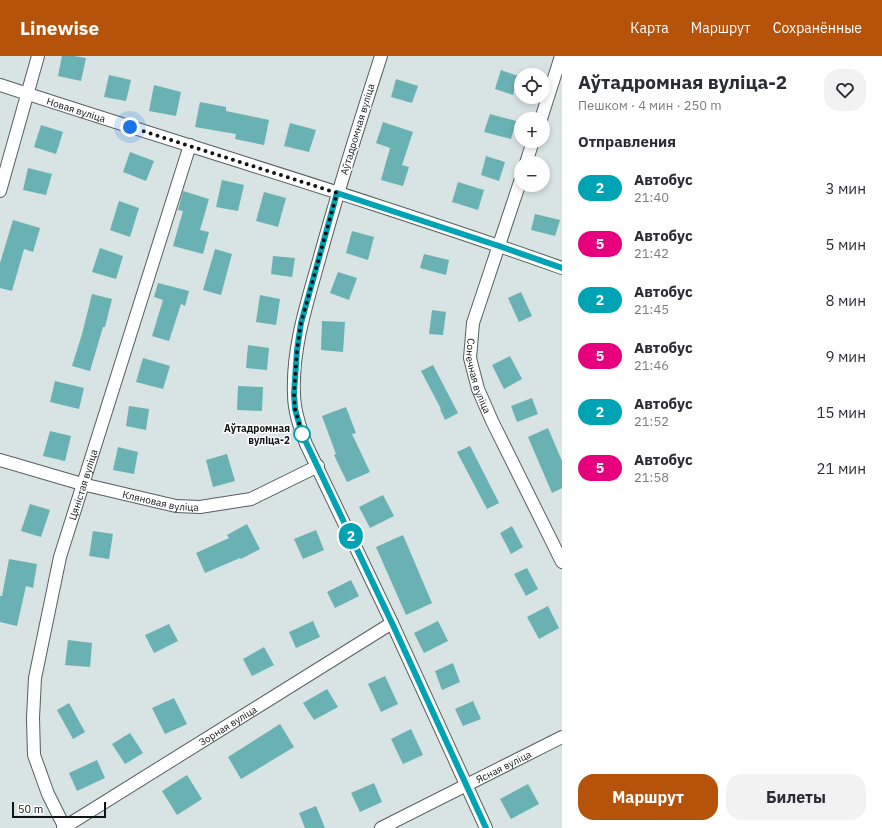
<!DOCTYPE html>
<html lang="ru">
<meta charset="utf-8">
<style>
body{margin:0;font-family:"IBM Plex Sans",sans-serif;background:#f2f2f3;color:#2b2b33;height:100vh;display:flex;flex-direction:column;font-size:15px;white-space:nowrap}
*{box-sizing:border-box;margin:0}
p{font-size:13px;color:#7c7c81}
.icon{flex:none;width:22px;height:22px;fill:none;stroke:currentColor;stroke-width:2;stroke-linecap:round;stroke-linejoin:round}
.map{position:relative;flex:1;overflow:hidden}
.sheet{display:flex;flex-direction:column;background:#fff;width:320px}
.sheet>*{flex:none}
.badge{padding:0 8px;border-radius:13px;font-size:14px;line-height:26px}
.buttons{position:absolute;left:514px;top:12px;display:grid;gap:8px}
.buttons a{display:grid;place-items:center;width:36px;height:36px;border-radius:50%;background:#fff;box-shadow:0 2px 6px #0003;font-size:20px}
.scale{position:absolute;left:12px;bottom:10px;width:94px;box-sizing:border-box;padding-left:4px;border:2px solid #111414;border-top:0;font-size:11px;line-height:14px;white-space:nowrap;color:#111414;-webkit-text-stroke:3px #fff;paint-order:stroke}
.you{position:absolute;width:20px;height:20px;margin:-10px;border:3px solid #fff;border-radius:50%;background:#1a73e8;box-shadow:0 0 0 6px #1a73e833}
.map>.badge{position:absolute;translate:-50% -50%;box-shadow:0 0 0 2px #fff}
h2{padding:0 16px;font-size:15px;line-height:36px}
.round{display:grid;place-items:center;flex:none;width:42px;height:42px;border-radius:16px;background:#f2f2f3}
.summary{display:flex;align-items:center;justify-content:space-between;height:68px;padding:0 16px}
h1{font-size:19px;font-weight:800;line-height:30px}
.button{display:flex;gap:8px;margin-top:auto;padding:8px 16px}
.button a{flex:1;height:46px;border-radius:16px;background:#b45309;color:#fff;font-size:16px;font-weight:800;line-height:46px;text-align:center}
.button a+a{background:#f2f2f3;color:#2b2b33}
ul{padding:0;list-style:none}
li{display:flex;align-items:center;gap:12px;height:56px;padding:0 16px}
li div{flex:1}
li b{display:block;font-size:15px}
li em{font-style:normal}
li .badge{min-width:44px;font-weight:700;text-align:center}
header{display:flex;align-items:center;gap:24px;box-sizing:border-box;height:56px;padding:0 20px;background:#b45309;color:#fff}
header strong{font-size:19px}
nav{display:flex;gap:22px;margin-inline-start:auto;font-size:14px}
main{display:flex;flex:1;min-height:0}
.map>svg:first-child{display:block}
.building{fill:#69b1b2}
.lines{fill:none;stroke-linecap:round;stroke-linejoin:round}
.minor-casing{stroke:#565f5f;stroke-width:14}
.minor{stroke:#fff;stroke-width:12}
.line-casing{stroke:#fff;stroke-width:9}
.line{stroke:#00a3b4;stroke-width:6}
.walk{stroke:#111414;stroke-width:4;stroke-dasharray:0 7.2}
.stop-dot{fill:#fff;stroke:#00a3b4;stroke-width:2}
.labels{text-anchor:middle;stroke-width:3;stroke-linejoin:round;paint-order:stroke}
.street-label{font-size:10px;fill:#111414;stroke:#fff}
.stop-label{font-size:10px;font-weight:bold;fill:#111414;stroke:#fff;text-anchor:end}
</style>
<header>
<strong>Linewise</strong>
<nav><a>Карта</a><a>Маршрут</a><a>Сохранённые</a></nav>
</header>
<main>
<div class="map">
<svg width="562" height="772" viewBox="0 0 562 772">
<rect width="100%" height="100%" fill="#d8e3e3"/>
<g class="building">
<path d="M62 0H74L86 2 81 25 58 20Z"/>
<path d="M501 14 518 20 513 39 495 33Z"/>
<path d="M109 19 131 24 126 45 104 41Z"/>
<path d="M396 23 418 30 412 47 391 41Z"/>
<path d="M154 29 181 36 176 60 149 55Z"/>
<path d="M200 46 226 51V55L269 64 264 89 235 83 236 78 195 71Z"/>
<path d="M490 58 516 65 511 83 484 76Z"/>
<path d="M383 66 413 76 402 109 409 111 403 130 381 124 390 92 376 87Z"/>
<path d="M290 67 316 74 309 96 284 90Z"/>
<path d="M41 69 63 76 56 98 34 91Z"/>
<path d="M130 96 154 105 146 125 123 116Z"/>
<path d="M486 100 505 106 499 125 481 119Z"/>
<path d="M28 112 52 118 46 139 23 134Z"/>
<path d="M222 124 244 129 238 155 216 151Z"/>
<path d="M458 126 484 134 478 154 452 146Z"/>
<path d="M183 135 209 143 200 174 209 176 203 198 173 190 183 155 178 154Z"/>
<path d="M264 136 286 142 278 171 256 165Z"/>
<path d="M119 145 139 152 130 181 110 174Z"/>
<path d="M535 158 560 164 555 180 531 174Z"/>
<path d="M13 164 40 172 33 196 24 193 12 235 0 232V207Z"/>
<path d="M352 175 374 181 368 204 346 197Z"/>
<path d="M100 192 123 200 116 223 92 216Z"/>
<path d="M215 193 232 198 221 239 203 234Z"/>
<path d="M424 198 449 204 446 219 420 212Z"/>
<path d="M273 200 295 202 292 221 271 218Z"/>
<path d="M338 216 357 222 349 244 330 237Z"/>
<path d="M158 227 189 235 185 250 181 248 169 285 152 280 163 244 154 241Z"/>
<path d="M521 236 532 260 519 266 508 242Z"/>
<path d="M92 238 112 243 105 271H103L90 315 72 310 82 278Z"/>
<path d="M260 239 280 243 276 269 256 266Z"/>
<path d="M432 254 446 256 443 279 429 278Z"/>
<path d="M322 265 345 266 343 296 321 294Z"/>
<path d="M248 289 269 292 267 314 246 312Z"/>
<path d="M510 300 522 323 504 333 492 309Z"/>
<path d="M143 302 170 310 163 333 136 326Z"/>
<path d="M433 309 458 357 445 364 440 353H441L421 315Z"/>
<path d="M55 325 84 332 79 353 50 346Z"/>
<path d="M238 330 263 331 262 355 237 354Z"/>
<path d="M532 342 538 358 517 366 511 350Z"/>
<path d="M129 350 149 353 146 374 126 370Z"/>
<path d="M346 351 356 377 352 378 370 416 347 426 334 399 336 398 322 360Z"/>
<path d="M548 372 562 405V432L552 437 528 381Z"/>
<path d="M50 375 71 380 65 405 43 400Z"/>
<path d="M470 390 499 447 487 453 457 396Z"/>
<path d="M118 391 138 396 134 418 113 414Z"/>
<path d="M227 398 235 425 213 431 206 404Z"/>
<path d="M383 439 394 460 370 472 359 451Z"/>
<path d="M30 448 50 454 41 481 21 475Z"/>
<path d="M247 468 260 493 241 503 240 502 205 517 196 497 229 482 227 479Z"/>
<path d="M512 470 523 491 511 498 500 477Z"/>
<path d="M316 474 324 494 303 503 294 483Z"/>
<path d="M93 475 113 478 109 503 89 500Z"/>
<path d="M403 479 432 547 406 559 376 491Z"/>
<path d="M9 503 37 508 33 532 26 530 17 570 0 566V540H2Z"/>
<path d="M527 512 538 533 526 540 514 518Z"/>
<path d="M351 524 359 540 335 552 327 536Z"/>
<path d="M548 550 559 572 539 583 527 561Z"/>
<path d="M313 565 320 581 296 592 289 576Z"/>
<path d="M438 565 448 585 424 597 414 577Z"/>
<path d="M169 568 178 585 154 597 145 579Z"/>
<path d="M68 584 92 587 90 611 65 609Z"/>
<path d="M264 591 274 609 252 620 243 603Z"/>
<path d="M453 607 460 626 442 634 435 615Z"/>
<path d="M385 620 398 648 381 656 368 628Z"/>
<path d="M327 633 338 651 314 664 303 647Z"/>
<path d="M174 642 187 668 165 678 152 652Z"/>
<path d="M473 645 481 663 463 670 455 653Z"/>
<path d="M69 647 85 676 73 683 57 654Z"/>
<path d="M280 668 294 691 241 723 228 701Z"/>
<path d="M411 673 423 699 403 708 391 683Z"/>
<path d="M130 677 143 697 125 708 112 688Z"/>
<path d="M97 704 105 722 77 735 69 717Z"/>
<path d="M187 719 202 743 177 759 162 735Z"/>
<path d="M374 727 382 746 360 756 351 737Z"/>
<path d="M528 728 539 748 511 763 500 743Z"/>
<path d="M316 750 325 772H305L299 757Z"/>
</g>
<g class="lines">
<defs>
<g id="minor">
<path d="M381 0C359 68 338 135 319 204 307 247 292 292 294 338 294 355 300 372 306 388L392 567 486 772"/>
<path id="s1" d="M0 29C187 90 376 146 562 212"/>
<path d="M541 63 561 0"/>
<path d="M526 107 533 85"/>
<path id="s2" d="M521 123 473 267 470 302 478 333 492 365 562 506"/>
<path d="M0 135 38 0"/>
<path id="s3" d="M0 404 82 428 176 450 200 451 251 443 318 410"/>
<path id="s4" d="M63 772 392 567"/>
<path id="s5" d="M65 772 48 738 34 699 33 662 35 622 60 501 190 89"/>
<path id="s6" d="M381 772 562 681"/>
</g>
</defs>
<use href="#minor" class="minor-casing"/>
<use href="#minor" class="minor"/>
</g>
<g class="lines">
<defs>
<path id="line" d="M486 772 392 567 302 378 295 353 294 338 297 294 301 267 337 137 499 190 562 212"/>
</defs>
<use href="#line" class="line-casing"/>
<use href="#line" class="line"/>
<path class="walk" d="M130 71 337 137 301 267 297 294 294 338 295 353 302 378"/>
</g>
<circle class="stop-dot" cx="302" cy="378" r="8"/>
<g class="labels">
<g class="street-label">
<text dy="4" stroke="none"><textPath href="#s1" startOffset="80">Новая вуліца</textPath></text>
<text transform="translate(357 73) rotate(-73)" y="4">Аўтадромная вуліца</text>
<text dy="4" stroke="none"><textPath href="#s2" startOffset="206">Сонечная вуліца</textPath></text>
<text dy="4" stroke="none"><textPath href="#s5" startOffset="356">Цяністая вуліца</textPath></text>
<text dy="4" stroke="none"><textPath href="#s3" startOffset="166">Кляновая вуліца</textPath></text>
<text dy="4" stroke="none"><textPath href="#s4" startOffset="194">Зорная вуліца</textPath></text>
<text dy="4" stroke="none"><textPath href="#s6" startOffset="137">Ясная вуліца</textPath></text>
</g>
<g class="stop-label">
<text x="290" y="376">Аўтадромная<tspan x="290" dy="12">вуліца-2</tspan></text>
</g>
</g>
</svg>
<div class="buttons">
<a><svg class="icon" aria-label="locate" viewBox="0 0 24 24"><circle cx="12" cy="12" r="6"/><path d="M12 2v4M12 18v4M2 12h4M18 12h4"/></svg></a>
<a>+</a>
<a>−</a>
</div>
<div class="scale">50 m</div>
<div class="you" style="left:130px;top:71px"></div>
<b class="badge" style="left:351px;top:480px;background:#00a3b4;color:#fff">2</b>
</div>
<section class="sheet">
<div class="summary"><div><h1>Аўтадромная вуліца-2</h1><p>Пешком · 4 мин · 250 m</p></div><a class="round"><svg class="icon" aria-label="heart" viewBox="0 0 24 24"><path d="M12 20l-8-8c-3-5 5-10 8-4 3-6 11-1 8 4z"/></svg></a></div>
<h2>Отправления</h2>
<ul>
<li><span class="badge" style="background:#00a3b4;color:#fff">2</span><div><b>Автобус</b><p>21:40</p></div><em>3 мин</em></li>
<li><span class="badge" style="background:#e6007e;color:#fff">5</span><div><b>Автобус</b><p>21:42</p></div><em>5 мин</em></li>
<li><span class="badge" style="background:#00a3b4;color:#fff">2</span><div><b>Автобус</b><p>21:45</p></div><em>8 мин</em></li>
<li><span class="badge" style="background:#e6007e;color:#fff">5</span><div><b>Автобус</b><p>21:46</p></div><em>9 мин</em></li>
<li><span class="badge" style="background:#00a3b4;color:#fff">2</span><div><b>Автобус</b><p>21:52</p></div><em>15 мин</em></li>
<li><span class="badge" style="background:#e6007e;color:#fff">5</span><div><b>Автобус</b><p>21:58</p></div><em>21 мин</em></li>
</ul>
<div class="button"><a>Маршрут</a><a>Билеты</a></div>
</section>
</main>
